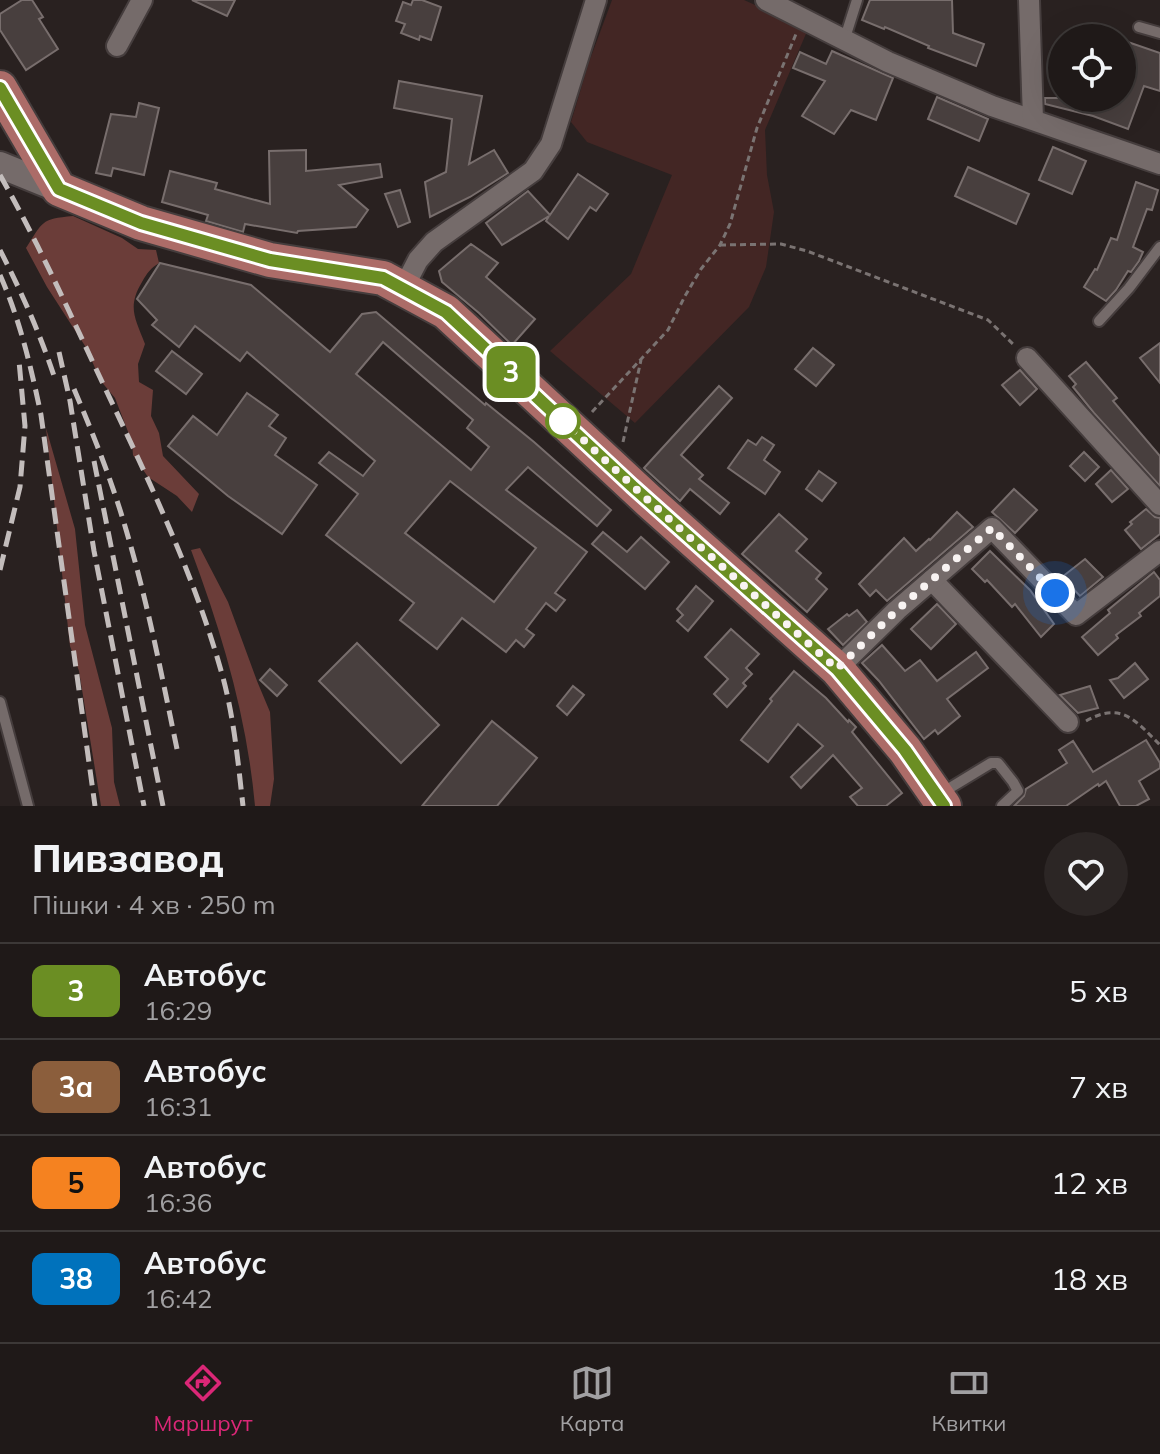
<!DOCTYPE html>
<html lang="uk">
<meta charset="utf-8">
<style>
body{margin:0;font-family:Mulish,sans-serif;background:#2c2625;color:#f1f3f6;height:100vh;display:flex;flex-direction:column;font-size:30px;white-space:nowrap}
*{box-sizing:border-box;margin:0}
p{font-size:26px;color:#a1a0a2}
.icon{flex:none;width:44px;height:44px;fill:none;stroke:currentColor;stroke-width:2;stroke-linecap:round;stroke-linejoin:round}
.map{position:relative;height:806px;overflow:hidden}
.drawer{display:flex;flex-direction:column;background:#1f1918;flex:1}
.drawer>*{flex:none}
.badge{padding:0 16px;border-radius:12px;font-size:28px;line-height:52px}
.tools{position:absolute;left:1048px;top:24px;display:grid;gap:16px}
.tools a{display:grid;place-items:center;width:88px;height:88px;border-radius:50%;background:#1f1918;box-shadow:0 8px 32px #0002,0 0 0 2px #3c3837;font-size:40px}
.you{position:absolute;width:40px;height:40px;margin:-20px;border:6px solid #fff;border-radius:50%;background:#1a73e8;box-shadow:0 0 0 12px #1a73e833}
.map>.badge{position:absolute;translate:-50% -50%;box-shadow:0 0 0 4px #fff}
.round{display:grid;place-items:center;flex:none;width:84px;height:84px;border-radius:42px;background:#2c2625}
.summary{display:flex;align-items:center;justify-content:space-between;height:136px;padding:0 32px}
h1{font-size:38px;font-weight:800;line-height:60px}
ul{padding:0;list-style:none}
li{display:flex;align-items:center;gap:24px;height:96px;padding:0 32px;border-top:2px solid #3c3837}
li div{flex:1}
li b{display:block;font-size:30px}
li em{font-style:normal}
li .badge{min-width:88px;font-weight:700;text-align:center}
.tab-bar{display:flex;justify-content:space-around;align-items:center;height:112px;border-top:2px solid #3c3837;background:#1f1918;font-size:22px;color:#a1a0a2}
.tab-bar a{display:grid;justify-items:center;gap:4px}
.tab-bar .on{color:#db2777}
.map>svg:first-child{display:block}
.green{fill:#432624}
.forest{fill:#6b3d39}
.building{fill:#483f3e;stroke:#786e6d;stroke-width:2;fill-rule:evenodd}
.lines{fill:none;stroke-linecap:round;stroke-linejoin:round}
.service-casing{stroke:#453d3d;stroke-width:14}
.minor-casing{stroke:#453d3d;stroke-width:24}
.tertiary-casing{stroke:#453d3d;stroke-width:30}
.primary-casing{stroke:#453d3d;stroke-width:38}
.path{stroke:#7a7372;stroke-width:3;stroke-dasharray:6 4;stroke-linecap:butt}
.service{stroke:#756b6a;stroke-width:10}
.minor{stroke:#756b6a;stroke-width:20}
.tertiary{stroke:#756b6a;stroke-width:26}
.primary{stroke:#ac6c68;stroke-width:34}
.rail{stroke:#c3bdbc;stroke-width:5;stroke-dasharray:16 8;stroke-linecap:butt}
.line-casing{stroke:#fff;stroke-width:18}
.line{stroke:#6b8e23;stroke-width:12}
.walk{stroke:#f8f3f2;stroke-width:8;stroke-dasharray:0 14.4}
.stop-dot{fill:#fff;stroke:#6b8e23;stroke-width:4}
</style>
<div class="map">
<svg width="1160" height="806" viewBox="0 0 1160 806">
<rect width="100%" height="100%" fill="#292120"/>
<path class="green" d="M612 0H744L808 29 765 130 767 175 774 212 766 267 749 307 635 423 550 351 631 274 672 175 587 142 571 122 589 62Z"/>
<g class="forest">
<path d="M73 216 122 238 138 249 156 250 159 263C151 268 147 273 142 282 127 307 135 318 145 344L138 364 139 382 153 390 151 416 159 433 163 456 199 494 192 512 177 496 148 477 133 455 132 442 115 398 100 380 87 349 47 287 26 248C43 222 40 219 73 216Z"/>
<path d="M46 428 75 529 85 625 112 728 114 782 120 806H101L79 671 70 646Z"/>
<path d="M200 548 228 602 257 681 270 712 274 779 270 806H255C247 717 222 633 191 550Z"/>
</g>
<g class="building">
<path d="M22 0H32L43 17 39 19 58 49 26 70 0 30V14Z"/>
<path d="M192 0H235L227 16Z"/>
<path d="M413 0H422L441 7 431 40 420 36 419 40 401 33 405 24 396 21 403 2 411 5Z"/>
<path d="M870 0H952L953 33 984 44 976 66 928 48 929 46 885 27 884 29 862 20Z"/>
<path d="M1122 40 1160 53V91L1144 86 1128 129 1093 116 1045 104V98H1122Z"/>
<path d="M832 51 893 78 876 120 851 110 834 134 802 116 825 81 793 68 800 52 826 64Z"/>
<path d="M399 81 482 96 469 164 494 150 508 173 470 197 430 217 425 182 446 172 452 119 394 108Z"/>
<path d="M937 97 988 119 979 141 928 119Z"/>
<path d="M139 103 159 108 144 175 113 168 111 176 96 173 111 114 136 117Z"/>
<path d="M1053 147 1086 161 1072 194 1039 180Z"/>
<path d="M306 150V171L380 164 382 177 339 185 368 210 356 227 298 231 297 233 245 224 243 232 206 221 208 215 162 202 170 171 217 183 215 189 270 204 269 151Z"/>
<path d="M968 167 1029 194 1016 224 955 196Z"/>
<path d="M578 174 608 194 596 211 590 207 568 239 546 221 549 216 502 245 486 223 528 191 550 215Z"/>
<path d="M1136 182 1158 190 1152 210 1147 209 1133 247 1143 252 1139 261 1131 272 1128 271 1116 290 1106 301 1084 287 1095 269 1097 270 1111 238 1117 240Z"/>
<path d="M400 190 410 222 398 227 385 194Z"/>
<path d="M471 244 498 263 486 277 535 319 512 345 479 313 442 282 439 271Z"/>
<path d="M160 263 251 285 330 352 362 314 376 312 485 405 486 403 534 442 611 510 597 526 528 467 506 490 587 552 555 593 565 600 556 611 546 603 526 629 534 635 524 647 516 640 506 652 462 618 437 649 400 620 414 603 326 535 358 494 319 463 329 452 363 476 375 461 247 352 240 361 195 326 179 347 152 325 157 320 137 299ZM383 342 473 420 467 428 489 447 471 470 356 374ZM450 481 536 548 494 602 405 533Z"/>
<path d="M1160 343V383L1140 358Z"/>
<path d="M813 348 834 365 816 386 795 369Z"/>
<path d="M172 351 202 374 186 394 156 371Z"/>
<path d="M1086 362 1117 398 1113 401 1160 456V486L1094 413 1073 387 1076 384 1069 376Z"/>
<path d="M1020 370 1037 389 1020 405 1002 385Z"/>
<path d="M719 386 732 398 681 455 703 475 699 479 729 503 720 514 690 489 680 501 644 468Z"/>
<path d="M247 393 278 415 269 426 286 438 275 455 317 485 282 534 228 496 168 446 193 416 217 435Z"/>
<path d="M762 437 774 445 764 460 780 472 765 494 728 468 748 440 756 445Z"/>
<path d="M1084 452 1099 467 1085 481 1070 466Z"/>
<path d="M1111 470 1128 489 1112 502 1096 484Z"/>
<path d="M819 471 836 483 822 501 806 489Z"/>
<path d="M1014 489 1037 510 1015 533 992 512Z"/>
<path d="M1146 509 1155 517 1160 518V534L1141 549 1125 530 1132 524 1130 522Z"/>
<path d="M957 512 973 527 887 601 876 590 870 596 859 584 904 538 916 551 929 539 930 540Z"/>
<path d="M779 514 807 539 796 551 821 573 816 579 827 589 807 612 742 554Z"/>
<path d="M603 532 627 552 641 537 669 562 645 589 592 544Z"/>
<path d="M990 551 1030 590 1054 624 1041 637 1015 604 1012 607 987 580 985 582 972 569Z"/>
<path d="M1085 559 1103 577 1080 596 1062 577Z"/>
<path d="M1154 572 1160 580V596L1139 613 1141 616 1116 635 1118 638 1098 655 1082 637 1110 613 1108 610Z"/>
<path d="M696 586 713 601 688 631 677 621 683 615 677 609Z"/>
<path d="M937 604 956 624 931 649 911 629Z"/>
<path d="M857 610 867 622 843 645 828 629 847 614 849 616Z"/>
<path d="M731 629 759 654 746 668 752 674 743 683 746 686 727 707 714 694 728 679 705 657Z"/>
<path d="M357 643 439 725 401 763 319 681Z"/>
<path d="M882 645 905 671 920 660 937 681 976 652 988 668 947 699 960 716 938 734 935 730 924 739 879 681 862 663Z"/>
<path d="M1135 663 1148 679 1124 698 1110 680 1118 678Z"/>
<path d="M270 669 287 685 277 696 260 680Z"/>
<path d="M794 671 826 698 848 722 849 720 856 727 852 732 902 793 886 806H858L850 797 862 788 833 755 801 788 791 777 823 746 798 724 768 762 741 740 772 701 770 699Z"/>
<path d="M573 686 584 695 567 715 557 706Z"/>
<path d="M1090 686 1098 708 1078 713 1060 695Z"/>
<path d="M492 721 537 758 497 806H422Z"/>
<path d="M1146 740 1160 763V768L1139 781 1149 799 1136 806H1120L1106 781 1099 786 1098 784 1066 806H1014L1024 796 1026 789 1067 763 1059 750 1073 741 1093 772Z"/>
</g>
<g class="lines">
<defs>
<g id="service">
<path d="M1139 27 1160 33"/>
<path d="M844 41 857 0"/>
<path d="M1099 321 1129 288 1160 247"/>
<path d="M0 702 28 806"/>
<path d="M940 794 991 763H998L1013 782 1018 791 1002 806"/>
</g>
<g id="minor">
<path d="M766 0 888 62 992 106 1160 164"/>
<path d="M1029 0 1033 119"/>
<path d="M117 46 142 0"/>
<path d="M403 289 418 260 434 242 533 171 551 144 596 0"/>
<path d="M1027 358 1160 505"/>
<path d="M932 580 1068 722"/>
<path d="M837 669 897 610 992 528 1076 615 1160 551"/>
</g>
<path id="tertiary" d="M0 165 59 189"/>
<path id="primary" d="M0 88 59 189 141 223 270 260 383 278 446 312 649 501 837 669 905 750 944 806"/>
</defs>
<use href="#service" class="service-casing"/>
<use href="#minor" class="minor-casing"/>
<use href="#tertiary" class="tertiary-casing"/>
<use href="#primary" class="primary-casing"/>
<g class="path">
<path d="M720 245 781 244 807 251 988 320 1013 344"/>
<path d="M592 412 668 330 685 296 701 269 720 245 730 224 757 128 796 34"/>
<path d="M623 442 641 360"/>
<path d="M1086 721C1121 701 1135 720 1160 745"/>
</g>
<use href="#service" class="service"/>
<use href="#minor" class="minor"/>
<use href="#tertiary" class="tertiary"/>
<use href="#primary" class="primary"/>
<g class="rail">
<path d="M0 175C39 244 71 316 105 388 149 481 194 574 222 674 234 717 238 762 243 806"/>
<path d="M0 250C22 293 41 336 56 382"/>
<path d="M0 275C20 320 31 367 41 415L95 806"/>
<path d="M59 352 70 401 94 551 144 806"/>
<path d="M74 389C94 436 113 484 127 533 148 604 162 677 177 749"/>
<path d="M94 461 163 806"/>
<path d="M0 570 20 487 25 426 19 361"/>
</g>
</g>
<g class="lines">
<defs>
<path id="line" d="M0 88 59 189 141 223 270 260 383 278 446 312 632 486 837 669 905 750 944 806"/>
</defs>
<use href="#line" class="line-casing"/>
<use href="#line" class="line"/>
<path class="walk" d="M563 421 649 501 837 669 897 610 992 528 1055 593"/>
</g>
<circle class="stop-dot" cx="563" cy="421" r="16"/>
</svg>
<div class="tools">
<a><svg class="icon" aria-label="locate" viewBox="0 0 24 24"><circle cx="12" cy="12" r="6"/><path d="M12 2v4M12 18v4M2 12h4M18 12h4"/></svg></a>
</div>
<div class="you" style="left:1055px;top:593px"></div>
<b class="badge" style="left:511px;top:372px;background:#6b8e23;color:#fff">3</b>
</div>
<section class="drawer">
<div class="summary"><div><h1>Пивзавод</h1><p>Пішки · 4 хв · 250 m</p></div><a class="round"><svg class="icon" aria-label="heart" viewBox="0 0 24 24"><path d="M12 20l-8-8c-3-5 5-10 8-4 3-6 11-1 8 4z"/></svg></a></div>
<ul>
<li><span class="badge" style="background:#6b8e23;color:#fff">3</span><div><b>Автобус</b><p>16:29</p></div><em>5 хв</em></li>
<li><span class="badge" style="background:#8b5e3c;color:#fff">3а</span><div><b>Автобус</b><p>16:31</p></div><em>7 хв</em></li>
<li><span class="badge" style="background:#f58220;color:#111">5</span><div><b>Автобус</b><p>16:36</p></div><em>12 хв</em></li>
<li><span class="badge" style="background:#0072bc;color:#fff">38</span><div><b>Автобус</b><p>16:42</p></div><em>18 хв</em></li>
</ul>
</section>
<nav class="tab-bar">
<a class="on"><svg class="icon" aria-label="directions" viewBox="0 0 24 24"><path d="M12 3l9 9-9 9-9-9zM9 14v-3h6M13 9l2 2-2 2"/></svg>Маршрут</a>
<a><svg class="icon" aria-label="map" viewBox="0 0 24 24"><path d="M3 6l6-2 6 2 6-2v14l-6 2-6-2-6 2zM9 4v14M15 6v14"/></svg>Карта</a>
<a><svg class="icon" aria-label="tickets" viewBox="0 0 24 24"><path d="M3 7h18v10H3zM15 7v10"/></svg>Квитки</a>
</nav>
